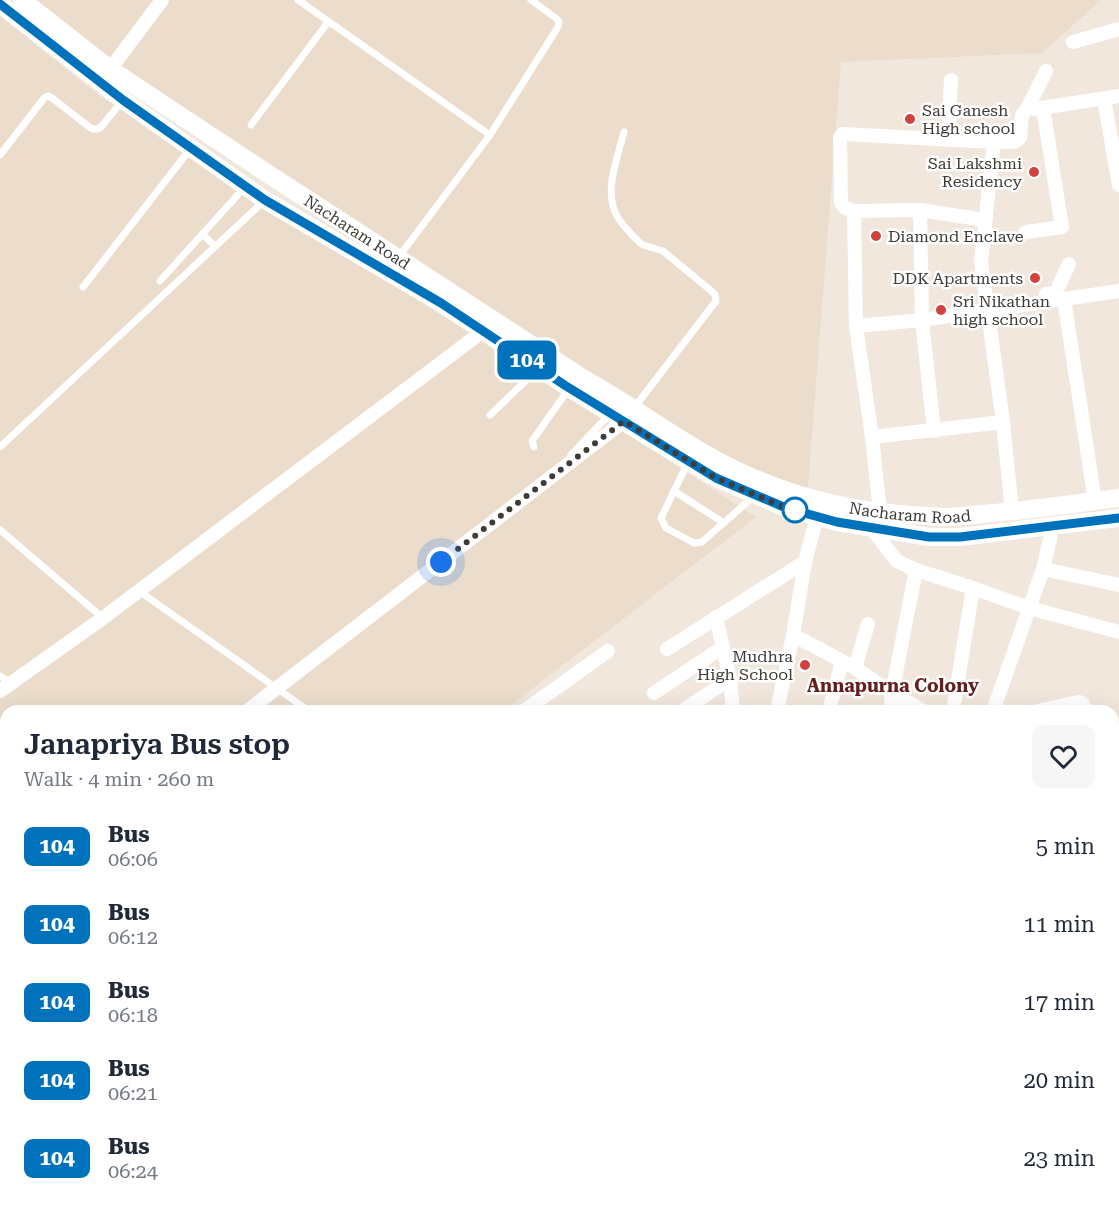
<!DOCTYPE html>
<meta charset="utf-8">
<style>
body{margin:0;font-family:"Roboto Serif",serif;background:#f6f6f7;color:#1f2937;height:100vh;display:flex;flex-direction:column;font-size:22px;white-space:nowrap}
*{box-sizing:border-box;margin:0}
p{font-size:20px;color:#747a83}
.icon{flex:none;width:33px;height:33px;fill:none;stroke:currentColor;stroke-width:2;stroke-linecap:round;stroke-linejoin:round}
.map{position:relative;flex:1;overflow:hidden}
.panel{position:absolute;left:0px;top:705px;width:1119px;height:504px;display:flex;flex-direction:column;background:#fff;border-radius:18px 18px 0 0;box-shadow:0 6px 24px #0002}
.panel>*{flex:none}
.badge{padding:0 12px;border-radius:9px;font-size:21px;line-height:39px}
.you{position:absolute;width:30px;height:30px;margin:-15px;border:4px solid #fff;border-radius:50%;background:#1a73e8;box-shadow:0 0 0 9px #1a73e833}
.map>.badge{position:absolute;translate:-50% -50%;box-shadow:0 0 0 3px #fff}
.round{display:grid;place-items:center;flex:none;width:63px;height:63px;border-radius:12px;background:#f6f6f7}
.summary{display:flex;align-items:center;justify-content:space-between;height:102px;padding:0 24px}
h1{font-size:28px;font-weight:600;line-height:45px}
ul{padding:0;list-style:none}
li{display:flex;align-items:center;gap:18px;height:78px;padding:0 24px}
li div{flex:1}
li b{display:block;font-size:22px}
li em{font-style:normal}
li .badge{min-width:66px;font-weight:700;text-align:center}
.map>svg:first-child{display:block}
.built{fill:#ebdccb}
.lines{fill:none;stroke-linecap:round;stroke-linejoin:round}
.service{stroke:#fff;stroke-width:7}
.minor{stroke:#fff;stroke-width:14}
.secondary{stroke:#fff;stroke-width:18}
.line-casing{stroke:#fff;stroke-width:14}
.line{stroke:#0072bc;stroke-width:9}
.walk{stroke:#3f3b36;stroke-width:6;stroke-dasharray:0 10.8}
.poi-dot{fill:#d1423e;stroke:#fff;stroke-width:2}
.stop-dot{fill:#fff;stroke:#0072bc;stroke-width:3}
.labels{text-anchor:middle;stroke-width:5;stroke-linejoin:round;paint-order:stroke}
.poi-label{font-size:16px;fill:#3f3b36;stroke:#fff;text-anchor:start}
.street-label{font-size:16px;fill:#3f3b36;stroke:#fff}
.neighbourhood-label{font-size:18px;font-weight:bold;fill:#641f1c;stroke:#fff}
</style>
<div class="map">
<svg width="1119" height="1209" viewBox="0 0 1119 1209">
<rect width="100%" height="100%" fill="#f2e7dc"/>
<g class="built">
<path d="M35 0H1101L1042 53 841 62 807 498 716 454 96 50Z"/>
<path d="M0 16 100 96 756 517 503 711H6V1203H95L89 1209H0Z"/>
</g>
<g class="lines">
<g class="service">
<path d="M298 0 490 135"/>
<path d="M251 125 328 22"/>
<path d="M624 132C618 156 603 192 617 216 622 226 632 234 639 242L643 245 663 251 715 294 716 301 634 408"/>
<path d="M0 155 45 97 48 96 52 98 92 129H97L101 127 123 100"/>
<path d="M202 234 215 246"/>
<path d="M398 258 490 135 558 27 559 22 557 19 531 0"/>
<path d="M160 281 244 188"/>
<path d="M83 287 191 148"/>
<path d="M490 415 537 370"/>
<path d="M0 447 263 202"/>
<path d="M534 447 532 441 568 390"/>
<path d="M571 455 609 415"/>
<path d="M688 462 661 518 666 528 694 543 702 542 753 497"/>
<path d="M674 491 724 523"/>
<path d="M0 530 103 618"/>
<path d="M139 591 309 711"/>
<path d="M0 676 12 683"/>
<path d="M0 1011 6 1015"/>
<path d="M0 1039 6 1031"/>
</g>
<g class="minor">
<path d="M1073 42 1119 29"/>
<path d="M105 76 162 0"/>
<path d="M1104 99 1119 185"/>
<path d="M1035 109 1119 96"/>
<path d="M948 140 951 80"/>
<path d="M994 142H1014L1020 138 1022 115 1027 109 1046 71"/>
<path d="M920 210 922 320 934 431"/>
<path d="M854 211 845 208 841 203 840 137 843 134 994 142 981 262 1003 422 1012 511"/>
<path d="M1026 232 1062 227 1043 108"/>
<path d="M1064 299 1095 501"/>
<path d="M1046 300V294L1054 293 1057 290 1069 264"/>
<path d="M856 326 922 320 1119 291"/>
<path d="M872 437 1003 422"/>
<path d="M880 512 872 437 856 326 854 211 920 210 985 220"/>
<path d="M871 528 897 561 916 570 973 588 1029 608 1119 632"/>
<path d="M1043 569 1119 585"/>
<path d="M716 617 730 679 733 711"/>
<path d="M793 635 855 668 892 693 924 711"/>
<path d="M667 649 805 562"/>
<path d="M855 668 868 624"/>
<path d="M0 691 103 618 483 331"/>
<path d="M654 693 723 647"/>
<path d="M247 711 624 421 629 415"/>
<path d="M524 711 608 651"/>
<path d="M682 711 730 679"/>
<path d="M777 711 793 635 805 562 817 516"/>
<path d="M829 711 842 661"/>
<path d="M890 711 892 693 916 570"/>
<path d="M953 711 973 588"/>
<path d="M993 711 1043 569 1051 535"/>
<path d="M1037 711 1079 702 1083 704 1085 711"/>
<path d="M1113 755 1119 754"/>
<path d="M1113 825 1119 824"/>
<path d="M1113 852 1119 889"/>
<path d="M0 899 6 895"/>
<path d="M1113 952H1119"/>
<path d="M1113 1090 1119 1105"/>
<path d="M0 1101 6 1097"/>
<path d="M112 1203 114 1209"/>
<path d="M193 1203 195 1209"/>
<path d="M258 1203 261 1209"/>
<path d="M328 1203 330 1209"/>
<path d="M444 1203 446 1209"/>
<path d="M520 1203 523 1209"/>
<path d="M648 1203 650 1209"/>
<path d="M700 1203 706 1209"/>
<path d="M867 1203 869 1209"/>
<path d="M940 1203 942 1209"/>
<path d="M1012 1203 1014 1209"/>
<path d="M1084 1203 1086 1209"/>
<path d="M342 1209 359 1203 361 1209"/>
<path d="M796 1209 810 1203"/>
</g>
<g class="secondary">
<path id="s1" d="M22 0 110 69 265 172 584 379C635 407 682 444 736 470 790 496 851 511 911 515 921 515 932 517 943 517 956 517 970 515 983 514 1029 510 1074 504 1119 498"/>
<path d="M0 4 123 100 265 200 441 303 569 388 716 478 786 508 837 522 929 537H960L1119 518"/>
</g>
</g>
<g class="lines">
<defs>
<path id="line" d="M0 4 123 100 265 200 441 303 566 386 716 478 786 508 837 522 929 537H960L1119 518"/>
</defs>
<use href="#line" class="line-casing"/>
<use href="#line" class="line"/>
<path class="walk" d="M441 562 624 421 716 478 786 508 802 512 795 510"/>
</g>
<g class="poi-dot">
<circle cx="910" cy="119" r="6"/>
<circle cx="1034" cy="172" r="6"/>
<circle cx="876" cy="236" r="6"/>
<circle cx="1035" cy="278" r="6"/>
<circle cx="941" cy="310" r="6"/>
<circle cx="805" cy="665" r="6"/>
</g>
<circle class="stop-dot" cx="795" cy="510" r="12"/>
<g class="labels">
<g class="poi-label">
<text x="922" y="116">Sai Ganesh<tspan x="922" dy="18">High school</tspan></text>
<text x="1022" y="169" text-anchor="end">Sai Lakshmi<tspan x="1022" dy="18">Residency</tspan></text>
<text x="888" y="242">Diamond Enclave</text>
<text x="1023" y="284" text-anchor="end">DDK Apartments</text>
<text x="953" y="307">Sri Nikathan<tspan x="953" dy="18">high school</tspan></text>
<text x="793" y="662" text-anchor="end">Mudhra<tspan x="793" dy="18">High School</tspan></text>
</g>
<g class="street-label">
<text dy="6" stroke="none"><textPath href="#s1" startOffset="408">Nacharam Road</textPath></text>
<text dy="6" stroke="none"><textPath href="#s1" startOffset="1036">Nacharam Road</textPath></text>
</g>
<g class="neighbourhood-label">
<text x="893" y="692">Annapurna Colony</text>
</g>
</g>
</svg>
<div class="you" style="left:441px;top:562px"></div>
<b class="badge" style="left:527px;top:360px;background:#0072bc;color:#fff">104</b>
<section class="panel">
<div class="summary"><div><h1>Janapriya Bus stop</h1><p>Walk · 4 min · 260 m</p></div><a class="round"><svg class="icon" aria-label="heart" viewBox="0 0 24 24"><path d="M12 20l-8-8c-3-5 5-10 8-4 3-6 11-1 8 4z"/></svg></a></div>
<ul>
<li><span class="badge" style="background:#0072bc;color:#fff">104</span><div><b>Bus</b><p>06:06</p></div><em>5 min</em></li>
<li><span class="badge" style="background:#0072bc;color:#fff">104</span><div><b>Bus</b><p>06:12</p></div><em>11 min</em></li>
<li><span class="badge" style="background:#0072bc;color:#fff">104</span><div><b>Bus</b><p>06:18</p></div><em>17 min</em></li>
<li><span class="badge" style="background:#0072bc;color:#fff">104</span><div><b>Bus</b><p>06:21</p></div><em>20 min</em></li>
<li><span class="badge" style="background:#0072bc;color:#fff">104</span><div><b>Bus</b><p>06:24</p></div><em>23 min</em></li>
</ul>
</section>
</div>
